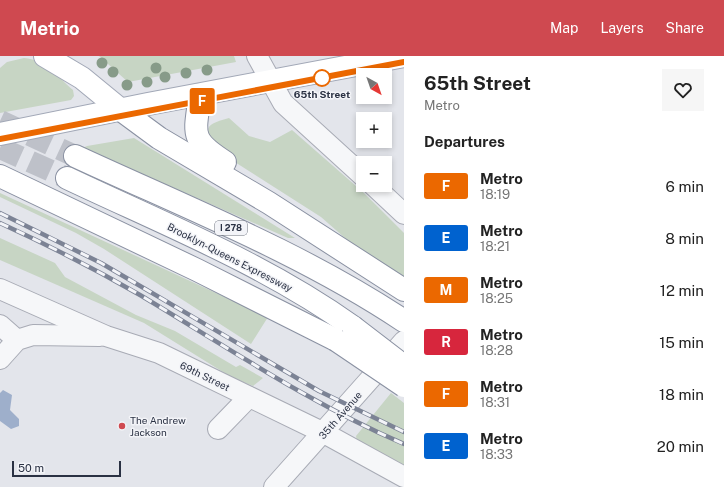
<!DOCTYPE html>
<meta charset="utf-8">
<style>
body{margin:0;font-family:"Public Sans",sans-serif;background:#f6f6f6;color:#222;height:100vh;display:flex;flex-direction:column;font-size:15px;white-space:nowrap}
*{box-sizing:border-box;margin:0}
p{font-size:13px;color:#767676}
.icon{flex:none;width:22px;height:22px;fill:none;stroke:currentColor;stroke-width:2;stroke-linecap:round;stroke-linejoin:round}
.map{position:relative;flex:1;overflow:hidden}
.sheet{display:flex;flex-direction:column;background:#fff;width:320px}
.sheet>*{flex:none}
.badge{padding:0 8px;border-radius:3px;font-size:14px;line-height:26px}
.needle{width:26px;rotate:140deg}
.tools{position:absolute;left:356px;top:12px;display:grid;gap:8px}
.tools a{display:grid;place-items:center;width:36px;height:36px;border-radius:0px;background:#fff;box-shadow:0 2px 6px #0003;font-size:20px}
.scale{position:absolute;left:12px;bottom:10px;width:109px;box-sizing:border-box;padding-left:4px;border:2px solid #2a3143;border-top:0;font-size:11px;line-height:14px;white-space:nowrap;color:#2a3143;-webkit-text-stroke:3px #f3f4f8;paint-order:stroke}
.map>.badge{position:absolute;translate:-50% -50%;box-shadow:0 0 0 2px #fff}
h2{padding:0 20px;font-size:15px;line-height:36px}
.round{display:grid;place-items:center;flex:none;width:42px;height:42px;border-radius:0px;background:#f6f6f6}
.head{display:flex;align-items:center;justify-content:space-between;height:68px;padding:0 20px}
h1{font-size:19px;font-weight:700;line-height:30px}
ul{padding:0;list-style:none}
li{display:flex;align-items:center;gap:12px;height:52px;padding:0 20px}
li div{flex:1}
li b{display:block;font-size:15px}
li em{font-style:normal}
li .badge{min-width:44px;font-weight:700;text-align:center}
header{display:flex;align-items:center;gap:24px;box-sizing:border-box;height:56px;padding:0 20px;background:#cf4950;color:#fff}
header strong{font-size:19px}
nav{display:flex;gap:22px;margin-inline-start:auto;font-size:14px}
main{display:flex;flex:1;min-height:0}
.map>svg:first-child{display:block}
.green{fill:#c7d5c4}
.water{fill:#9eafcb}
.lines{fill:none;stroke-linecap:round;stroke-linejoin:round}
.highway-tunnel{stroke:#bec1c9;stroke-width:22;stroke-dasharray:22 11;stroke-linecap:butt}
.minor-casing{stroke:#a8abb5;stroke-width:22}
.major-casing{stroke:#a2a8b7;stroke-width:24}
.highway-casing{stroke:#8a91a2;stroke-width:24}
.minor{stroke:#f6f7f9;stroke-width:20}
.major{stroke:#fff;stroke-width:22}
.highway{stroke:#fff;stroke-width:22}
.rail-casing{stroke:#7c8395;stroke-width:4.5}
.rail{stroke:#f3f4f8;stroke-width:3;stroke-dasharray:9;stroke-linecap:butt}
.highway-bridge-casing{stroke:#8a91a2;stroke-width:24;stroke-linecap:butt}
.highway-bridge{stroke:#fff;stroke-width:22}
.tree{fill:#879b89}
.line-casing{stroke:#fff;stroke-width:9}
.line{stroke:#eb6800;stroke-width:6}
.stop-dot{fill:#fff;stroke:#eb6800;stroke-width:2}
.poi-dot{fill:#cf4950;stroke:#f3f4f8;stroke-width:1.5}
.labels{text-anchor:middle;stroke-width:3;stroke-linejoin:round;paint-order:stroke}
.shield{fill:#f3f4f8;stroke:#666c79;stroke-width:1}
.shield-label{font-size:9px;font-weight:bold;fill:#2a3143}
.stop-label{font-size:10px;font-weight:bold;fill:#2a3143;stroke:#f3f4f8}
.street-label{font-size:10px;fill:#2a3143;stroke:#f3f4f8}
.poi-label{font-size:10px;fill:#2a3143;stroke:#f3f4f8;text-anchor:start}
</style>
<header>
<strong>Metrio</strong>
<nav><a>Map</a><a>Layers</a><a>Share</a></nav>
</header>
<main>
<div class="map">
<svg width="404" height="431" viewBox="0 0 404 431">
<rect width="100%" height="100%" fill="#e3e5eb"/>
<g class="green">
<path d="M99 0H234L236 6 128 26Z"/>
<path d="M24 2C44 3 59 22 73 34L74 40 71 44 0 57V12L7 6Z"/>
<path d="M229 62 249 80 270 86 292 74 364 137 404 177V221L361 196 321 161 216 94C204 71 204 69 229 62Z"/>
<path d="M134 82 295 182H288L83 92 87 90Z"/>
<path d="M0 137 268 261 251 288 104 193 76 177 0 141Z"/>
<path d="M0 182 55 207 65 221 136 259 175 275 236 311 240 309 263 322 253 330 231 321 144 267 0 204Z"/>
<path d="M391 337 404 347V409L367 389 365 391 357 385 356 380Z"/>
</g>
<path class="water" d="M3 334 12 339 10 354 19 363V370L11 373 0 365V337Z"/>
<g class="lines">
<g class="highway-tunnel">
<path d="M0 65 75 100"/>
<path d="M0 92 67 122"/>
</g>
<defs>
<g id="minor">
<path d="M257 0 283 47 363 120"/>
<path d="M373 129 404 158"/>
<path d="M0 233 106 280 159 297 324 377 404 421"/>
<path d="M0 269 17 284"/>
<path d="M0 303 17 284 33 279 100 280"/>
<path d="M218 373 249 341"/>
<path d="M274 431 404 285"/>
</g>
<g id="major">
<path d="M45 0 82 22 121 54"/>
<path d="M0 78 148 48 404 0"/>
</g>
<g id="highway">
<path d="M200 39C195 78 189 83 225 106"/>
<path d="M121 54 159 82 269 147 404 234"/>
<path d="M75 100C185 151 302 197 404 265"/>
<path d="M0 120 197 214 336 284"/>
<path d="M67 122C164 168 265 208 353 271"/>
</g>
</defs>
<use href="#minor" class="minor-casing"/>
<use href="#major" class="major-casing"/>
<use href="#highway" class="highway-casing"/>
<use href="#minor" class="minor"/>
<use href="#major" class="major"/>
<use href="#highway" class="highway"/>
<defs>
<g id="rail">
<path d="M0 157 101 207 319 335 404 376"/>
<path d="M0 167C48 189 95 213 140 239 227 291 311 348 404 388"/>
</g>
</defs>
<use href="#rail" class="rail-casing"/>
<use href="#rail" class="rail"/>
<defs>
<g id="highway-bridge">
<path d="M353 271 404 310"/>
<path d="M336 284 404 330"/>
</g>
</defs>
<use href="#highway-bridge" class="highway-bridge-casing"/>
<use href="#highway-bridge" class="highway-bridge"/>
</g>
<g class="tree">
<circle cx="102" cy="7" r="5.5"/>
<circle cx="156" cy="12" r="5.5"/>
<circle cx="207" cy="14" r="5.5"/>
<circle cx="113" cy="16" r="5.5"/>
<circle cx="186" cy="17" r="5.5"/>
<circle cx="165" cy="21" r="5.5"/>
<circle cx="147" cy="26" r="5.5"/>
<circle cx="127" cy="29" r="5.5"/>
</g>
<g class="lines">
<defs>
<path id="line" d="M0 83 404 6"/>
</defs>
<use href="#line" class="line-casing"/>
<use href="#line" class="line"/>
</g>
<circle class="stop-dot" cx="322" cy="22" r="8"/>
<circle class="poi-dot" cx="122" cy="370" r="4"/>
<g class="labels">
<rect class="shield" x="215" y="165" width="32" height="14" rx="3"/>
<g class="shield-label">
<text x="231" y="175">I 278</text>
</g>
<g class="stop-label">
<text x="322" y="42">65th Street</text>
</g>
<g class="street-label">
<text transform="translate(230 201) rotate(27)" y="4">Brooklyn-Queens Expressway</text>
<text transform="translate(205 320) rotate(26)" y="4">69th Street</text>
<text transform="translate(340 359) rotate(-49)" y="4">35th Avenue</text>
</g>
<g class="poi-label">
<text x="130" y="368">The Andrew<tspan x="130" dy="12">Jackson</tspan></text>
</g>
</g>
</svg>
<div class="tools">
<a><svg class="needle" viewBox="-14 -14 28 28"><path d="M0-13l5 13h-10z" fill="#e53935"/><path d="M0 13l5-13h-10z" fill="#767676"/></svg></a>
<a>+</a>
<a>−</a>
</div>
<div class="scale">50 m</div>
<b class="badge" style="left:202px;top:45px;background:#eb6800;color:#fff">F</b>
</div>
<section class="sheet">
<div class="head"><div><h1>65th Street</h1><p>Metro</p></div><a class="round"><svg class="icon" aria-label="heart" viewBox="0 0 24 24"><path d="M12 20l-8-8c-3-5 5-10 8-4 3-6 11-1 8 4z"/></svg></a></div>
<h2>Departures</h2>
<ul>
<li><span class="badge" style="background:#eb6800;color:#fff">F</span><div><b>Metro</b><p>18:19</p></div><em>6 min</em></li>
<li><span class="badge" style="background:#0062cf;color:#fff">E</span><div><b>Metro</b><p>18:21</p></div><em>8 min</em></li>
<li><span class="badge" style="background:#eb6800;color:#fff">M</span><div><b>Metro</b><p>18:25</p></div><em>12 min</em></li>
<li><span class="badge" style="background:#d7263d;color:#fff">R</span><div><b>Metro</b><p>18:28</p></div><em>15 min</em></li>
<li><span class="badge" style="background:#eb6800;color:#fff">F</span><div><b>Metro</b><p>18:31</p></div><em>18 min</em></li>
<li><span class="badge" style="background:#0062cf;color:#fff">E</span><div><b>Metro</b><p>18:33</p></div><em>20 min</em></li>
</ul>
</section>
</main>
